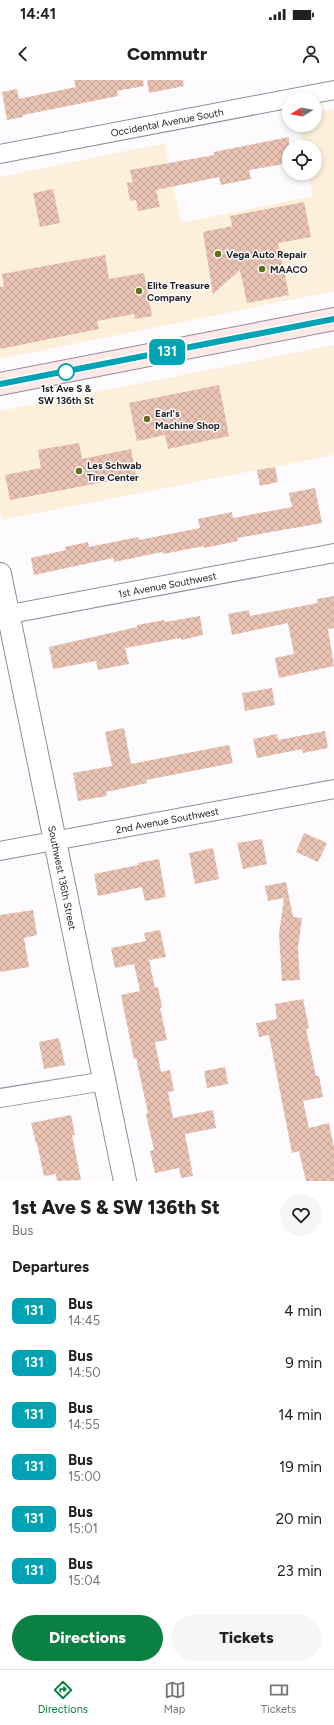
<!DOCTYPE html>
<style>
body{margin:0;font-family:Figtree,sans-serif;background:#f6f6f6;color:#202124;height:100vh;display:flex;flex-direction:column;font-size:15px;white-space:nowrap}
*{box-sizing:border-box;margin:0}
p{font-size:13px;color:#757577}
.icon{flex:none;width:22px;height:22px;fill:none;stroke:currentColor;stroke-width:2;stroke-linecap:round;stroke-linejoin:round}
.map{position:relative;height:1101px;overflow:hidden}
.drawer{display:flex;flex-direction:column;background:#fff;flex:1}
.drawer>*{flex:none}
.badge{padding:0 8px;border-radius:6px;font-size:14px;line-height:26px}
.needle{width:26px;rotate:259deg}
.tools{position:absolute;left:282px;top:12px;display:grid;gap:8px}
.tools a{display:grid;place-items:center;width:40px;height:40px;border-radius:50%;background:#fff;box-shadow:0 2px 6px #0003;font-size:20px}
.map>.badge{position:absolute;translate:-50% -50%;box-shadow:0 0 0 2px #fff}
h2{padding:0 12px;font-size:15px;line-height:36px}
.round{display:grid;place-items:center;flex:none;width:42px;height:42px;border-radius:21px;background:#f6f6f6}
.overview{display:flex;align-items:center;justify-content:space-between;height:68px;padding:0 12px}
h1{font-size:19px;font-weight:800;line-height:30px}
.primary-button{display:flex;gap:8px;margin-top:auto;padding:8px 12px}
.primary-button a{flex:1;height:46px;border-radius:24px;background:#0b8043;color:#fff;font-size:16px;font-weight:800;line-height:46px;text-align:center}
.primary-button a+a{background:#f6f6f6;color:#202124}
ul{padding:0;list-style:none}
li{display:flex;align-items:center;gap:12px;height:52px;padding:0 12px}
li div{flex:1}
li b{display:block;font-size:15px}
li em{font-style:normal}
li .badge{min-width:44px;font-weight:700;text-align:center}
.status{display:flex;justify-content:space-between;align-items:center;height:28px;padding:0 20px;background:#fff;direction:ltr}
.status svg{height:11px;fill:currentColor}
header{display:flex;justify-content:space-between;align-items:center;height:52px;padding:0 12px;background:#fff;font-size:18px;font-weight:800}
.dock{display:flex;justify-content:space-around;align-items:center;height:56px;border-top:1px solid #e0e0e0;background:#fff;font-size:11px;color:#757577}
.dock a{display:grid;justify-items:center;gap:2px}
.dock .current{color:#0b8043}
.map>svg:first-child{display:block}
.commercial{fill:#fcf0dc}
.building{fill:url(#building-cross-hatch)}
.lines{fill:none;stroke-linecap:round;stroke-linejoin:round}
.minor-casing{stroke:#948b9a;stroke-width:20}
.tertiary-casing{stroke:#948b9a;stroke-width:24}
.secondary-casing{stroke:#948b9a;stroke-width:24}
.minor{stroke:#fff;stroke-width:18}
.tertiary{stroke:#fff;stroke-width:22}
.secondary{stroke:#fce9e8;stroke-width:22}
.line-casing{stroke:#fff;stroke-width:9}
.line{stroke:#00a3b4;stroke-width:6}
.poi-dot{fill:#626f1a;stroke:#fff;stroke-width:1.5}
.stop-dot{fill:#fff;stroke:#00a3b4;stroke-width:2}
.labels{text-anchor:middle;stroke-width:3;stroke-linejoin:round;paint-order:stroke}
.street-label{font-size:10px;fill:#221e24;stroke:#fff}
.poi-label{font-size:10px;font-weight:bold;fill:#221e24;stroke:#fff;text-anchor:start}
.stop-label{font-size:10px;font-weight:bold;fill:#221e24;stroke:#fff}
</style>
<div class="status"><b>14:41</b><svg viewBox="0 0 49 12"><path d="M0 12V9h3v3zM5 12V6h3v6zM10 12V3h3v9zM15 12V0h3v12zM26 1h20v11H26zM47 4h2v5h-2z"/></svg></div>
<header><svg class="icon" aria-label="back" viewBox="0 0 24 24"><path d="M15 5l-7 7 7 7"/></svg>Commutr<svg class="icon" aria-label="person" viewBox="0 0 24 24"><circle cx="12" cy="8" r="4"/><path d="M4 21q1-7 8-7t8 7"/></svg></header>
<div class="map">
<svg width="334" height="1101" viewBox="0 0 334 1101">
<defs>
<pattern id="building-cross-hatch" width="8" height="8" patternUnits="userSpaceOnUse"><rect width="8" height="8" fill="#e8c2b2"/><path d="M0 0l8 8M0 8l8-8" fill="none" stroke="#c7a699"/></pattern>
</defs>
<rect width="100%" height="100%" fill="#fdfbfe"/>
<g class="commercial">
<path d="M334 29V211L0 279V97L165 63 181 143 313 116 308 93H315V67H303L299 45H315V33Z"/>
<path d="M334 265V375L2 440 0 431V331Z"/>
</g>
<g class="building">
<path d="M74 0H143L144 6 117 11 118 16 23 35V37L7 40 2 12 17 9 19 19 76 7Z"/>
<path d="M147 0H183L184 6 149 13Z"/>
<path d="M289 57V83L249 90 251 99 221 105 219 97 156 110 160 127 138 131 136 120 130 121 127 103 133 102 130 90 214 75V72Z"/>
<path d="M53 109 60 143 40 147 33 113Z"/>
<path d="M304 122 311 157 278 163 289 215 247 223 240 190 213 214 203 152 232 146 230 136Z"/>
<path d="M105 175 109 199 144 193 152 236 135 239 134 234 97 241 99 249 0 269V207L4 206 2 194Z"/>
<path d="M219 305 229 356 168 369 165 355 137 361 129 323Z"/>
<path d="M79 363 82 379 131 369 136 396 10 420 5 395 41 388 38 370Z"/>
<path d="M275 387 278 402 260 406 257 390Z"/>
<path d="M315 408 322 443 237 458 238 461 204 468V466L163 474 162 472 114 482 113 478 34 495 31 478 66 470 65 467 88 462 89 467 138 457 139 460 200 448 198 439 232 432 233 438 292 427 289 413Z"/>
<path d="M334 516V548L328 549 334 586 279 598 275 578 294 574 288 543 232 555 228 534 249 530 250 536 318 523 317 519Z"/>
<path d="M200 536 203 555 181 560V558L125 568 129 584 98 590 96 581 53 589 49 567 137 547V545L164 540 165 542Z"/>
<path d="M272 608 275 625 245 631 242 613Z"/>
<path d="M124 648 131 684 229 665 233 683 146 700 147 703 106 712 107 716 78 721 73 693 112 686 105 652Z"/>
<path d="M325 651 328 668 303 673 302 669 257 678 253 659 277 654 278 660Z"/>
<path d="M304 753 327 763 318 782 296 772Z"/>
<path d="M262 759 267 784 243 789 237 763Z"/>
<path d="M213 768 219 799 195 804 189 773Z"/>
<path d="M159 779 166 817 145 821 142 807 98 816 94 794 138 785V783Z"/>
<path d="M286 802 293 837 302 838 298 868 300 900 282 901 279 854 284 818 268 821 265 806Z"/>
<path d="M33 830 37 855 24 858 29 887 0 892V835Z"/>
<path d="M160 850 166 877 149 880 155 908 158 907 162 927 160 928 167 960 155 962 161 992 170 990 174 1011 168 1012 173 1038 213 1030 216 1048 185 1054 193 1096 181 1098 179 1088 155 1093 150 1071 154 1070 146 1034 148 1033 136 978 134 979 121 915 140 911 134 884 115 888 111 868 146 861 144 853Z"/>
<path d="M303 919 309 948 306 949 316 996H319L323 1017 303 1021 309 1048 329 1043 334 1068V1101H306L299 1071 292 1073 269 955 259 957 256 943 277 939 275 924Z"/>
<path d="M59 958 65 985 44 989 39 962Z"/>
<path d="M225 987 228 1004 207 1008 204 991Z"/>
<path d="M71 1035 75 1055H72L81 1100 57 1101 56 1094 44 1096 37 1063H36L31 1043Z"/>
</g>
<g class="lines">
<defs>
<g id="minor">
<path id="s1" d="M0 74 334 10"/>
<path id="s2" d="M0 536 334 473"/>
<path id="s3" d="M0 771 334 709"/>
<path d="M0 1018 105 1001"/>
</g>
<g id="tertiary">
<path id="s4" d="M0 494 125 1101"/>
</g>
<path id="secondary" d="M0 304 334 239"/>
</defs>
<use href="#minor" class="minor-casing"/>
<use href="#tertiary" class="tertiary-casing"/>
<use href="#secondary" class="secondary-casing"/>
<use href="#minor" class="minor"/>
<use href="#tertiary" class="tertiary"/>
<use href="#secondary" class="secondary"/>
</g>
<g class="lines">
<defs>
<path id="line" d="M0 304 334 239"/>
</defs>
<use href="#line" class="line-casing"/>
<use href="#line" class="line"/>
</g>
<g class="poi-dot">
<circle cx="218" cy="174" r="4"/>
<circle cx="262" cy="189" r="4"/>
<circle cx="139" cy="211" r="4"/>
<circle cx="147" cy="339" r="4"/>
<circle cx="79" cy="391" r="4"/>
</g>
<circle class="stop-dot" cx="66" cy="292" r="8"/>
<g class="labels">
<g class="street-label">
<text dy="4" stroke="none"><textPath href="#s1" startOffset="170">Occidental Avenue South</textPath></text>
<text dy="4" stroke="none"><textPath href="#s2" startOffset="170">1st Avenue Southwest</textPath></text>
<text dy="4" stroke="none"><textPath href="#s3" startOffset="170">2nd Avenue Southwest</textPath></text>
<text dy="4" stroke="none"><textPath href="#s4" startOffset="310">Southwest 136th Street</textPath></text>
</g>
<g class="poi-label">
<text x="226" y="178">Vega Auto Repair</text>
<text x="270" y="193">MAACO</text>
<text x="147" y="209">Elite Treasure<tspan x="147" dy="12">Company</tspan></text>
<text x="155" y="337">Earl's<tspan x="155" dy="12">Machine Shop</tspan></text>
<text x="87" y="389">Les Schwab<tspan x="87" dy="12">Tire Center</tspan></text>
</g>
<g class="stop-label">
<text x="66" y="312">1st Ave S &amp;<tspan x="66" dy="12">SW 136th St</tspan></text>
</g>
</g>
</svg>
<div class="tools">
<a><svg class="needle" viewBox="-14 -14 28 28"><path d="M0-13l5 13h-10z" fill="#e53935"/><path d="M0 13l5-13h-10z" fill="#757577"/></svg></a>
<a><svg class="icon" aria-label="locate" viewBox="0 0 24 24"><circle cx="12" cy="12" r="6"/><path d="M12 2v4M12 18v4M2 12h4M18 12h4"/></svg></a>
</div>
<b class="badge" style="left:167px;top:272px;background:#00a3b4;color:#fff">131</b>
</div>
<section class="drawer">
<div class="overview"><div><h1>1st Ave S &amp; SW 136th St</h1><p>Bus</p></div><a class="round"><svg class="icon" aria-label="heart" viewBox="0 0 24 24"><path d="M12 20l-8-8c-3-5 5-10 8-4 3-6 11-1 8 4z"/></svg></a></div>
<h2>Departures</h2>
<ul>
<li><span class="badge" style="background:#00a3b4;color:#fff">131</span><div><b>Bus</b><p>14:45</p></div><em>4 min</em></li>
<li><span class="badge" style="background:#00a3b4;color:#fff">131</span><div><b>Bus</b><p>14:50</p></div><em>9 min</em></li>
<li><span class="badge" style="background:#00a3b4;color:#fff">131</span><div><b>Bus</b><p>14:55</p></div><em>14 min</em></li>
<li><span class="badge" style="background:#00a3b4;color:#fff">131</span><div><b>Bus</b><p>15:00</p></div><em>19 min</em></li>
<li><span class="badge" style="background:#00a3b4;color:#fff">131</span><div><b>Bus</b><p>15:01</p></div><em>20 min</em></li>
<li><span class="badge" style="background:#00a3b4;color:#fff">131</span><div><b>Bus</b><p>15:04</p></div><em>23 min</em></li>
</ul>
<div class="primary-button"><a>Directions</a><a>Tickets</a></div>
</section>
<nav class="dock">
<a class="current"><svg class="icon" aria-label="directions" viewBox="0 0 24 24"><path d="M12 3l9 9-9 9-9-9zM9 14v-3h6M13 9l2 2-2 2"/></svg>Directions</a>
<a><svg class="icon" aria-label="map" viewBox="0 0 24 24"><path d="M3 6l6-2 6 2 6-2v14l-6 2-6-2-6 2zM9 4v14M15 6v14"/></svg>Map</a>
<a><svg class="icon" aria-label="tickets" viewBox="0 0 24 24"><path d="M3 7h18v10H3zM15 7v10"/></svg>Tickets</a>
</nav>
